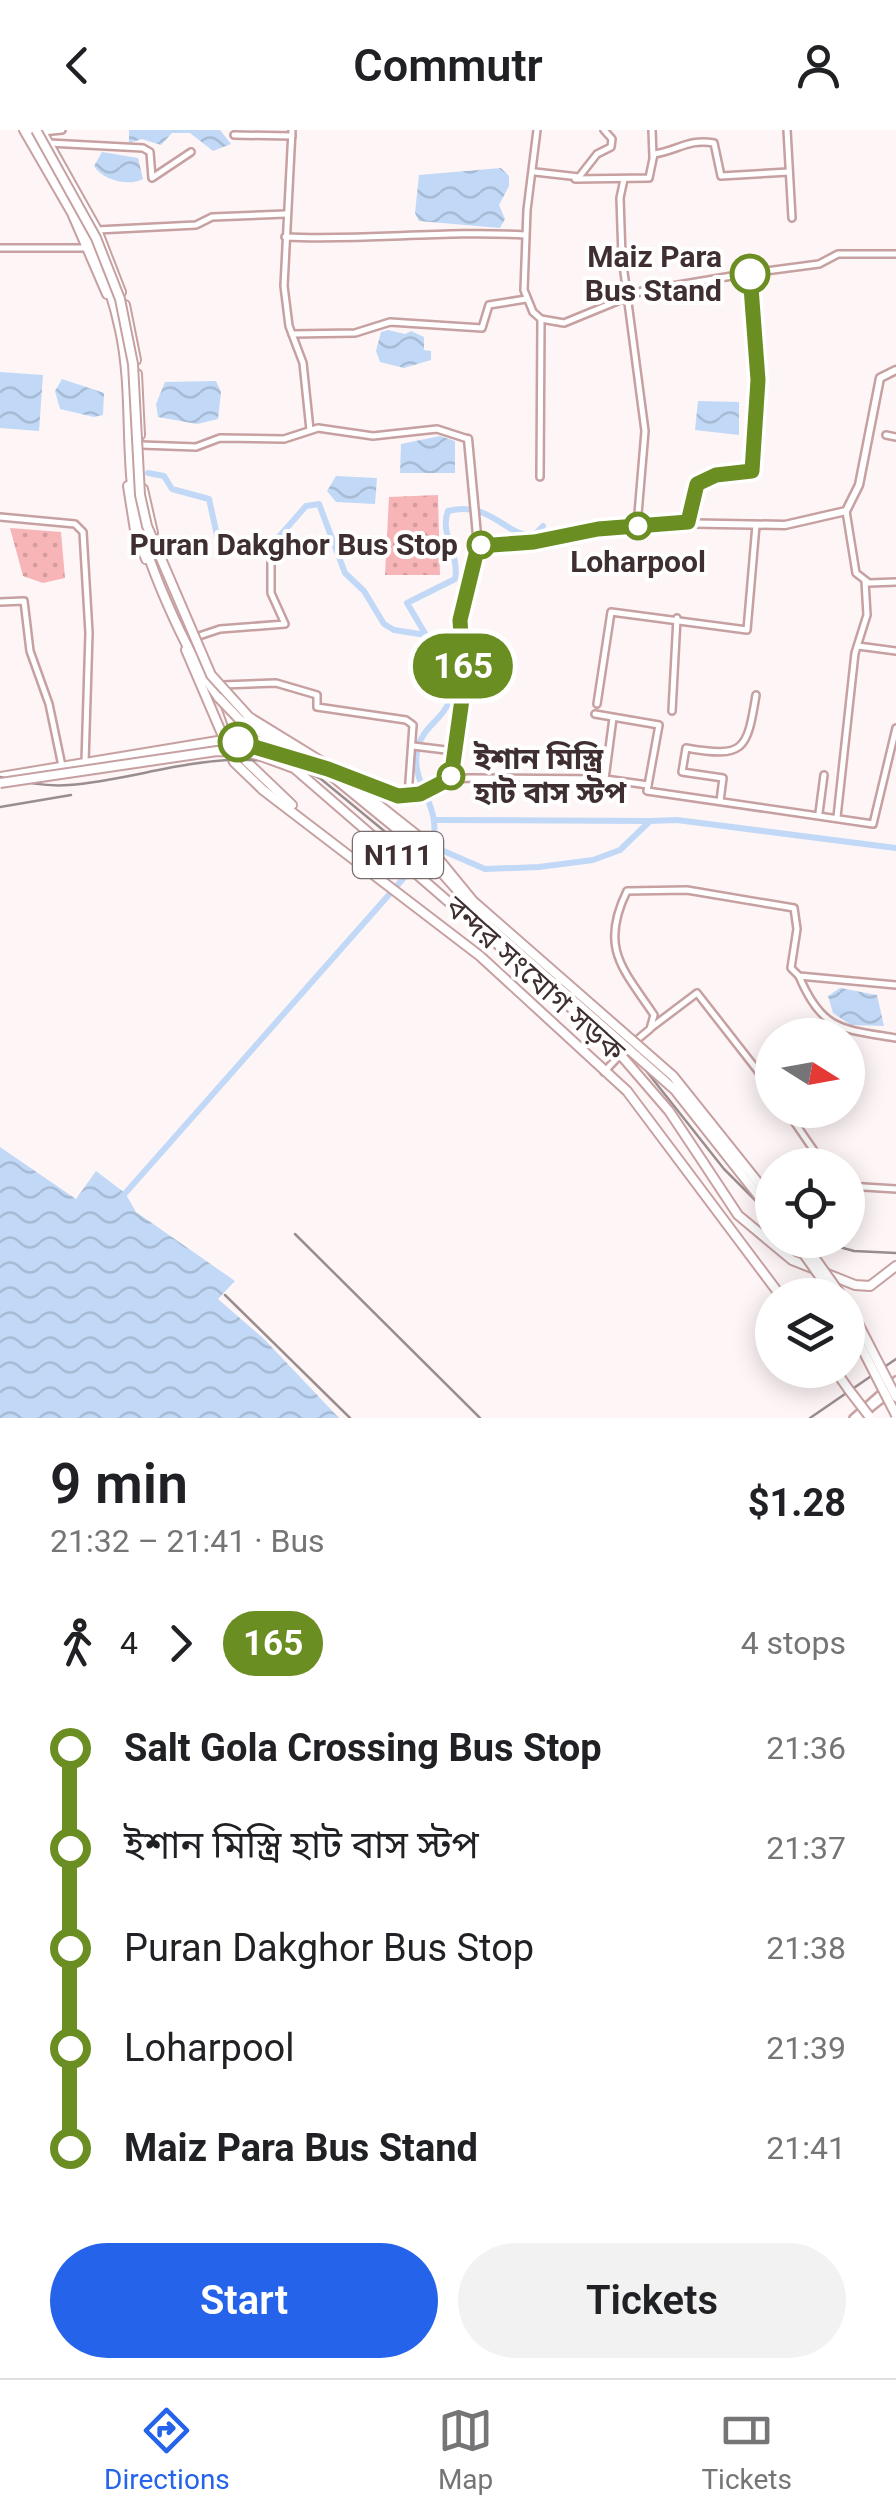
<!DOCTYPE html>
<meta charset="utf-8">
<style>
body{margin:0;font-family:Roboto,"Noto Sans Bengali",sans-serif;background:#f2f2f2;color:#202124;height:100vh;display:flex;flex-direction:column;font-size:38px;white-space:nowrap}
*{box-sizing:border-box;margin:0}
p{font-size:32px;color:#757577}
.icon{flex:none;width:55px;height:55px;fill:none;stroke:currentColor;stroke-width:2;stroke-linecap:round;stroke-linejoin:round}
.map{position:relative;height:1288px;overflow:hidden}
.panel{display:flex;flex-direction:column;background:#fff;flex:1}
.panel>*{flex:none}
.badge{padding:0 20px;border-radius:32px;font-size:35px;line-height:65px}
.needle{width:65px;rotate:101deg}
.buttons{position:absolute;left:755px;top:888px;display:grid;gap:20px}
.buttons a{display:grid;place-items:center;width:110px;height:110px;border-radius:50%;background:#fff;box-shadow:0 5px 25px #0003;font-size:50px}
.map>.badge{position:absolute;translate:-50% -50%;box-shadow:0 0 0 5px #fff}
.legs{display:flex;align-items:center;gap:15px;height:110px;padding:0 50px;font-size:32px}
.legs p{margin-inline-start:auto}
.headline{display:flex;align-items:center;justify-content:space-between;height:170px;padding:0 50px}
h1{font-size:55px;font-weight:600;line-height:75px}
.primary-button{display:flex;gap:20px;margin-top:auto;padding:20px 50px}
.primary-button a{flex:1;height:115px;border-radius:60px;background:#2563eb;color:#fff;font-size:40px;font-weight:600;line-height:115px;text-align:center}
.primary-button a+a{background:#f2f2f2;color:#202124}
ul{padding:0 50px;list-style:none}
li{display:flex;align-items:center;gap:35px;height:100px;font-size:38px}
li i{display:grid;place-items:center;width:15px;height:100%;margin:0 12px;background:currentColor}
li i::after{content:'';width:25px;height:25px;margin:-12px;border:8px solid;border-radius:50%;background:#fff}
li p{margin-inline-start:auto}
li:first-child i{background:linear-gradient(#0000 50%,currentColor 0)}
li:last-child i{background:linear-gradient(currentColor 50%,#0000 0)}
header{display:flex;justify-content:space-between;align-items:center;height:130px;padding:0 50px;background:#fff;font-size:45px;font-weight:600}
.tab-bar{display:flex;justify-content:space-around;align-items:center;height:140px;border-top:2px solid #e0e0e0;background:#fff;font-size:28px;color:#757577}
.tab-bar a{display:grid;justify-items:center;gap:5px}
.tab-bar .current{color:#2563eb}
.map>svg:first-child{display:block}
.park{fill:url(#park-dots)}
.water{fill:url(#water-waves)}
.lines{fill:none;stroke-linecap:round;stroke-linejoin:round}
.canal{stroke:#c1d9f7;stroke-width:6}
.minor-casing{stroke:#c7a0a1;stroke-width:10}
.tertiary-casing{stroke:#c7a0a1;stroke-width:11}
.primary-casing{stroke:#c7a0a1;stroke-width:12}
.trunk-casing{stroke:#c7a0a1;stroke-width:12}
.minor{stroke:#fff;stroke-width:5}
.tertiary{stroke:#fff;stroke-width:6}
.primary{stroke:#fff;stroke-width:8}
.trunk{stroke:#fff;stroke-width:8}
.rail{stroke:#9a8d8e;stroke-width:2.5}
.primary-bridge-casing{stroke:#c7a0a1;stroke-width:12;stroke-linecap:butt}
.trunk-bridge-casing{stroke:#c7a0a1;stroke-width:12;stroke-linecap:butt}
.primary-bridge{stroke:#fff;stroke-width:8}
.trunk-bridge{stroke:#fff;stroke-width:8}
.line-1-casing{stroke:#fff;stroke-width:22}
.line-1{stroke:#6b8e23;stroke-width:15}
.stop-1-dot{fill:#fff;stroke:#6b8e23;stroke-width:5}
.labels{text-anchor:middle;stroke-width:8;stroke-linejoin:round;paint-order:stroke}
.shield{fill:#fff;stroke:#796d6e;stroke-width:2.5}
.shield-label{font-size:28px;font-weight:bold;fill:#3f2f30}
.stop-label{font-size:30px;font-weight:bold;fill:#3f2f30;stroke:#fff;text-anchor:end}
.street-label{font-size:30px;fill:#3f2f30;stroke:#fff}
</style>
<header><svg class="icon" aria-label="back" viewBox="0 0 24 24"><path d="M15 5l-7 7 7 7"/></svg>Commutr<svg class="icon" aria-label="person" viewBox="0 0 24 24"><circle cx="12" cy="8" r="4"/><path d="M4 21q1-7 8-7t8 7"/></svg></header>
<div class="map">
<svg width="896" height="1288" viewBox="0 0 896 1288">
<defs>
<pattern id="park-dots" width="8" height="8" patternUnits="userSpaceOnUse" patternTransform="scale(2.5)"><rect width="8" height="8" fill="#f7b5b8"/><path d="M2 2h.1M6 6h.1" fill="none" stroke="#d59c9e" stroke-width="1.8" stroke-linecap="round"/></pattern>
<pattern id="water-waves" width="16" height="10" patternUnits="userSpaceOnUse" patternTransform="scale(2.5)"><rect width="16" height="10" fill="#c1d9f7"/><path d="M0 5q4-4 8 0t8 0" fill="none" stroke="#a7bbd4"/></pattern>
</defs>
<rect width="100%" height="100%" fill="#fef5f6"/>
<g class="park">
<path d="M438 365 440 445H385L389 367Z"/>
<path d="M10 398 61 402 65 448 43 453 23 446Z"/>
</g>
<g class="water">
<path d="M129 0H220L231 14 213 21 190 3H172L161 15 142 9 129 13Z"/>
<path d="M102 22 138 28 143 49C129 57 102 50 94 36Z"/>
<path d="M501 38 509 46V56L499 75 505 89 500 98 419 91 415 83 419 45Z"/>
<path d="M388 200 405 204 411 201 424 207V220L431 221V230L404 238 380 232 376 221 381 202Z"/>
<path d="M0 242 43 245 39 301 0 298Z"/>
<path d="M62 249 104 263 103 285 94 287 60 279 55 261Z"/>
<path d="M216 251 221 262 218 289 197 294 158 287 156 274 165 252Z"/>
<path d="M698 271 739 272V305L695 300Z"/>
<path d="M440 306 455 311V343H400L401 314Z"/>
<path d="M336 346 377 348 375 374 336 372 327 361Z"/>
<path d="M840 858 877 865 884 896 851 895 833 883 828 866Z"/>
<path d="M0 1017 76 1069 96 1041 125 1063 136 1082 235 1151 218 1169 264 1209 339 1288H0Z"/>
</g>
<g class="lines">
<g class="canal">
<path d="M426 505 407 473 455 449C460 425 439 403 448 381 492 370 506 408 534 405L543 396"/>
<path d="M436 690 648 691"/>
<path d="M432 716 485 739 539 737 593 730 620 720 650 691 677 690 896 718"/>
<path d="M121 1068 432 716C444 673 408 655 418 617 423 597 442 590 449 572L446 535 435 513 426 505 394 500 384 494 364 461 345 443 319 374 306 376 277 409 231 416 218 410 209 369 172 359 164 346 148 343"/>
</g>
<defs>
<g id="minor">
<path d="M292 0 284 156 289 196 303 233 310 300"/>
<path d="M537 0 527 80 524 160 533 182 541 189 564 193 642 161 750 143"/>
<path d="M652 0 653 27"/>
<path d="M787 0 792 88"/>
<path d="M42 2 62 0"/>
<path d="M234 5 292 6"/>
<path d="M49 13 143 18 150 22 152 48 191 22"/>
<path d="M535 42 579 47 597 24 611 17 612 9 604 0"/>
<path d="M575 49 649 48 654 24C677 21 689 8 714 13L721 46 789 42"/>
<path d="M624 49 620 68 622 127 645 301 637 396"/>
<path d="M97 100 196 95 212 87 286 84"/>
<path d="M285 107C365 111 444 100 525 105"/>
<path d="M0 118H87"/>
<path d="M292 204 355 203 390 192 482 198 489 175 526 169"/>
<path d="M886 305 896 307"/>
<path d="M141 315 196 317 220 308 284 309 318 298 373 306 437 299 468 309"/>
<path d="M540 347 541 189"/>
<path d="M846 381 856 443 869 453 896 452"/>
<path d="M0 387 75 394 83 402 89 503 85 632"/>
<path d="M688 393 697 354 716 345 749 344 754 336 757 250 750 143 819 134 838 124H896"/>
<path d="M0 472 24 471 30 521 49 574 62 636"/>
<path d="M196 507 220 499 285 494 271 463V424"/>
<path d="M858 516 896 521"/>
<path d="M222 555 276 553 317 565V577L406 590 413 595 408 666"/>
<path d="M597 574 611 482 747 500 756 395"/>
<path d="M672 581 677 488"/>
<path d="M595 584 659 595 647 661 873 694 896 598"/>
<path d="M240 613 302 630"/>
<path d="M413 616 454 621"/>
<path d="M345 646C369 655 396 673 422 663 439 656 449 649 468 648L605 649 648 655"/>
<path d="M605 649 613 588"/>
<path d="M720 671 723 648 682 642 686 618C744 628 747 621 756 565"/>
<path d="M819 683 824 645"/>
<path d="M837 687 855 523 867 485 865 451"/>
<path d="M799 846C822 901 842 899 896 908"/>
<path d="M652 897 697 863 772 959"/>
<path d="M632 914 650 899 654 885C623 839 599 818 627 761L687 760 794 778 797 799 791 838 799 846 896 855"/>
<path d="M604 942 620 925"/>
<path d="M786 980 824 1035"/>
<path d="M848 1056 896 1059"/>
<path d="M853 1288 896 1250"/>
<path d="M858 1288 895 1259"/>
</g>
<g id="tertiary">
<path d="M478 416 666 393 785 395 846 381 859 355 880 248 896 240"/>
<path d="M451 649 464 555 460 490 478 416 468 309"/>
</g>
<g id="primary">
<path d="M24 0 72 83 107 164"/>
<path d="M41 0 97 100 121 162"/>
<path d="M125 175 136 230"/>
<path d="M137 244 140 305"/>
<path d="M128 356 135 400 146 429"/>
<path d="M143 359 153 403"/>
<path d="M186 520 234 632 263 660 480 826 627 961 780 1165"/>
<path d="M218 554 246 631 292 675"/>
<path d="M835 1240 849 1260"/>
</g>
<g id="trunk">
<path d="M29 0C68 61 105 128 120 200 132 255 126 311 133 366 140 421 186 524 219 568"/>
<path d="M0 647 224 610 232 604V596"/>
<path d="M703 1032 738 1085 792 1130 855 1155 870 1156 896 1136"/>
</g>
</defs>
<use href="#minor" class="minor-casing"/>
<use href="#tertiary" class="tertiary-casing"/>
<use href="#primary" class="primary-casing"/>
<use href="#trunk" class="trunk-casing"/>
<use href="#minor" class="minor"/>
<use href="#tertiary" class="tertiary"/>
<use href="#primary" class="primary"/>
<use href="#trunk" class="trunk"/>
<g class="rail">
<path d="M0 647C23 652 46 657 69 655 151 649 244 605 321 649L590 870 724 1039 772 1087"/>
<path d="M0 677 71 665"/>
<path d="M295 1104 480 1288"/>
<path d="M814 1110 854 1121 896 1123"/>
<path d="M225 1165 350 1288"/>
<path d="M810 1288 896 1229"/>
</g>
<defs>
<path id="primary-bridge" d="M849 1260 869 1286"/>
<g id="trunk-bridge">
<path d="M36 0 96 108 120 169 133 234 140 365 147 396 211 545 249 587 332 638 423 710 473 771 673 946 772 1070"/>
<path d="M219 568 240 590 332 646 420 718 490 797 675 960 772 1083"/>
<path d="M0 653 217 621 250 622 294 638 607 909 669 981 703 1032"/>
<path d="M794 1110 833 1165"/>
<path d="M802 1110 841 1165"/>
<path d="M848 1174 896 1267"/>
<path d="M848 1191 896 1285"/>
</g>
</defs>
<use href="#primary-bridge" class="primary-bridge-casing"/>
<use href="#trunk-bridge" class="trunk-bridge-casing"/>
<use href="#primary-bridge" class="primary-bridge"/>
<use href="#trunk-bridge" class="trunk-bridge"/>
</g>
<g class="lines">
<defs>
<path id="line-1" d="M238 612 328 639 398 666 420 664 451 648 464 555 460 490 478 416 534 412 598 399 688 392 697 354 716 345 752 341 758 250 750 144"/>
</defs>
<use href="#line-1" class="line-1-casing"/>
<use href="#line-1" class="line-1"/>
</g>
<g class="stop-1-dot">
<circle cx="750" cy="144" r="18"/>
<circle cx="638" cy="396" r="12"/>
<circle cx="481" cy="415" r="12"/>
<circle cx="238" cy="612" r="18"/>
<circle cx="451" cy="646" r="12"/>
</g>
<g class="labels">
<rect class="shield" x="353" y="702" width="90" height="46" rx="8"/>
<g class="shield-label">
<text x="398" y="735">N111</text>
</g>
<g class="stop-label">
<text x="722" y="137">Maiz Para<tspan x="722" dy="34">Bus Stand</tspan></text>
<text x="458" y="425">Puran Dakghor Bus Stop</text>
<text x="638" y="442" text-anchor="middle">Loharpool</text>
<text x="474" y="639" text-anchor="start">ইশান মিস্ত্রি<tspan x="474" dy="34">হাট বাস স্টপ</tspan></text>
</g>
<g class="street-label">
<text transform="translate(535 849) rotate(42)" y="10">বন্দর সংযোগ সড়ক</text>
</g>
</g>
</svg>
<div class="buttons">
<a><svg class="needle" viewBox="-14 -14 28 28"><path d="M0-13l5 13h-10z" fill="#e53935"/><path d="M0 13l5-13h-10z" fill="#757577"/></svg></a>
<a><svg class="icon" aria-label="locate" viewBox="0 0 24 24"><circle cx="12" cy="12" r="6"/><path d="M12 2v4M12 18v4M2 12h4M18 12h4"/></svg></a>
<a><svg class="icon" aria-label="layers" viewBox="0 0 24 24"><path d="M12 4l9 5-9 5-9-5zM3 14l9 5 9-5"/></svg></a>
</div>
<b class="badge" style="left:463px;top:536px;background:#6b8e23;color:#fff">165</b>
</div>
<section class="panel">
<div class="headline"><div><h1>9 min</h1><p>21:32 – 21:41 · Bus</p></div><b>$1.28</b></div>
<div class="legs"><svg class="icon" aria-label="walk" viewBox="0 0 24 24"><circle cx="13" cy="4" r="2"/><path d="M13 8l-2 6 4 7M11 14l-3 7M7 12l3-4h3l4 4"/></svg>4<svg class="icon" aria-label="forward" viewBox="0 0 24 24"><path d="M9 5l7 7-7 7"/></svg><b class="badge" style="background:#6b8e23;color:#fff">165</b><p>4 stops</p></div>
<ul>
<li><i style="color:#6b8e23"></i><b>Salt Gola Crossing Bus Stop</b><p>21:36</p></li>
<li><i style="color:#6b8e23"></i><span>ইশান মিস্ত্রি হাট বাস স্টপ</span><p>21:37</p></li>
<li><i style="color:#6b8e23"></i><span>Puran Dakghor Bus Stop</span><p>21:38</p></li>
<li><i style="color:#6b8e23"></i><span>Loharpool</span><p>21:39</p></li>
<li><i style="color:#6b8e23"></i><b>Maiz Para Bus Stand</b><p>21:41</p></li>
</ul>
<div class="primary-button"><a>Start</a><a>Tickets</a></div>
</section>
<nav class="tab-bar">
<a class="current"><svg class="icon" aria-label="directions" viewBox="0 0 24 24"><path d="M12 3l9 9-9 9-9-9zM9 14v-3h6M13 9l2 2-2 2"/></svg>Directions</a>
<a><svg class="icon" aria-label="map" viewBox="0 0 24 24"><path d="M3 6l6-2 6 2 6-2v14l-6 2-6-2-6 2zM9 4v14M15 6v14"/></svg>Map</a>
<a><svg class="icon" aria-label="tickets" viewBox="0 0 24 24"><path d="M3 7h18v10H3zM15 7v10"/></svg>Tickets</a>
</nav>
